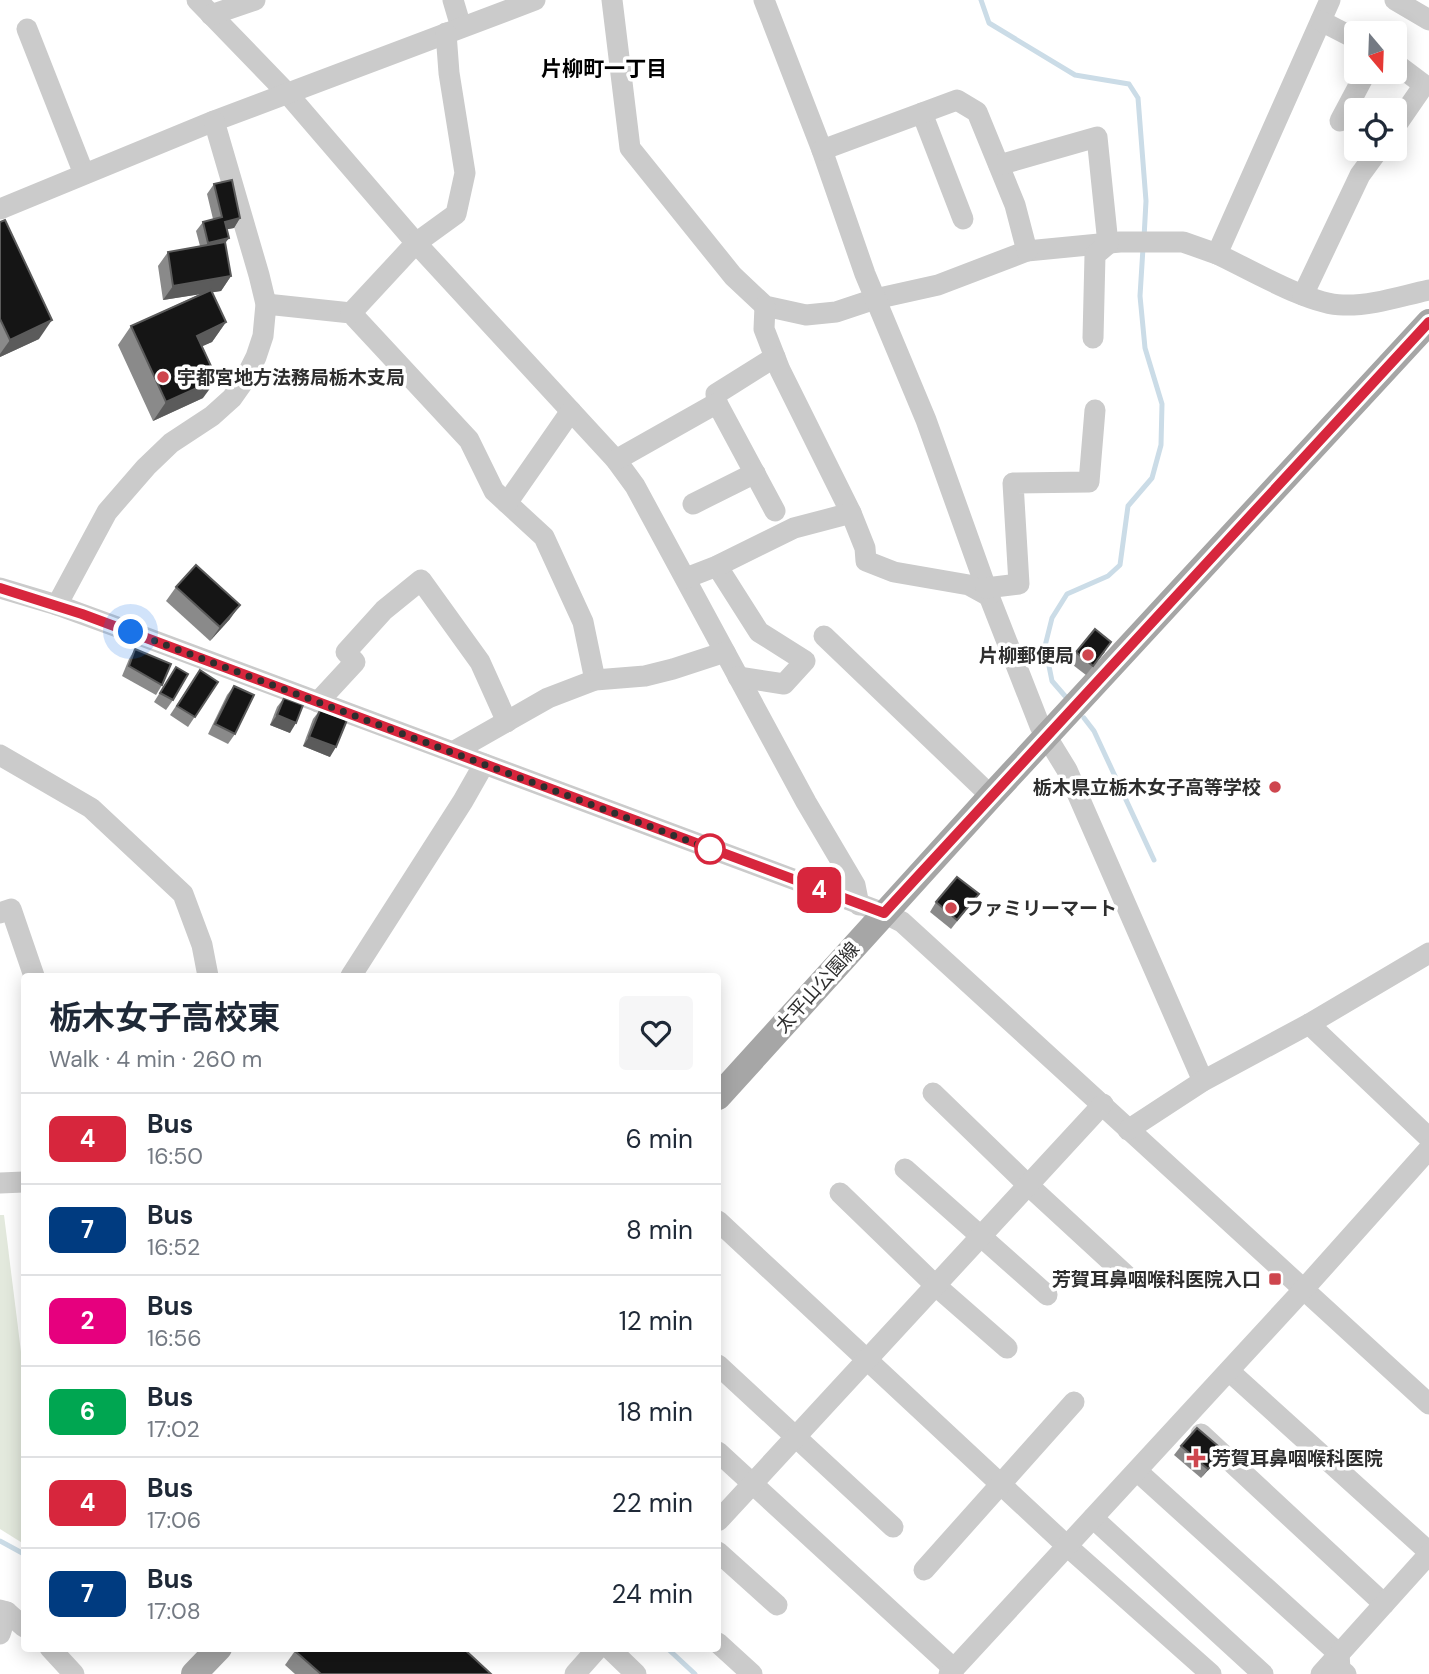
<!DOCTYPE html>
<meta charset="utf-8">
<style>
body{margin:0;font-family:"DM Sans","Noto Sans JP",sans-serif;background:#f6f6f7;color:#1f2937;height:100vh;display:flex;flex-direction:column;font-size:26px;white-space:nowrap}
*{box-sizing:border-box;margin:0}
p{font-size:23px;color:#747a83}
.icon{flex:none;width:38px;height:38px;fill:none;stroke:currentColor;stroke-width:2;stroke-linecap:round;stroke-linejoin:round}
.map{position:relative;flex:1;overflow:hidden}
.side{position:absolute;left:21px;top:973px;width:700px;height:679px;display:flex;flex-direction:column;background:#fff;border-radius:7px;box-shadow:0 4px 18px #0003}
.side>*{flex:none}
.badge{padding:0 14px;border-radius:10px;font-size:24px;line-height:46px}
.needle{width:46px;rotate:161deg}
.fabs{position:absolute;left:1344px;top:21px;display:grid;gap:14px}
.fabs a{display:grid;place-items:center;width:63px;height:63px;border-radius:7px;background:#fff;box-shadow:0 4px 18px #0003;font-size:35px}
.you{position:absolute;width:35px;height:35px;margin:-18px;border:5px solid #fff;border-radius:50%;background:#1a73e8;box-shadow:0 0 0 10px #1a73e833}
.map>.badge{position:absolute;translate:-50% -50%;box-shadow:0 0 0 4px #fff}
.round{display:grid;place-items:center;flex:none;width:74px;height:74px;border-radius:7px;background:#f6f6f7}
.head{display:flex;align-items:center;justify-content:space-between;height:119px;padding:0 28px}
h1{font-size:33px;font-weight:700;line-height:52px}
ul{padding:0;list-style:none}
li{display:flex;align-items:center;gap:21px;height:91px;padding:0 28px;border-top:2px solid #e0e1e3}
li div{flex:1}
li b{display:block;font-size:26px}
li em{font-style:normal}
li .badge{min-width:77px;font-weight:700;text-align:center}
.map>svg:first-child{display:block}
.green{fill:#e3e9dd}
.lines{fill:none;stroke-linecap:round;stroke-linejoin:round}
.stream{stroke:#cbdce7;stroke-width:5}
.minor{stroke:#cbcbcb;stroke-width:21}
.major{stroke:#a6a6a6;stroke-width:26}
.wall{fill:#8a8a8a}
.shaded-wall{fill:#5b5b5b}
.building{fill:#151515;stroke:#5b5b5b;stroke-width:2}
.line-casing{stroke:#fff;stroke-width:16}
.line{stroke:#d7263d;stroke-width:10}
.walk{stroke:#2e2e2e;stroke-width:7;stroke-dasharray:0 12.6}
.poi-dot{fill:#ce464e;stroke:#fff;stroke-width:2.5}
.stop-dot{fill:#fff;stroke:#d7263d;stroke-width:3.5}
.labels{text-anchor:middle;stroke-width:7;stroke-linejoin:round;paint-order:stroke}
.poi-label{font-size:19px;font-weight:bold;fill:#2e2e2e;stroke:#fff;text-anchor:start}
.street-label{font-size:19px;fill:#2e2e2e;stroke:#fff}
.neighbourhood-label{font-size:21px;font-weight:bold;fill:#000;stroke:#fff}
</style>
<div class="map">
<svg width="1429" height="1674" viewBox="0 0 1429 1674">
<rect width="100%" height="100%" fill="#fff"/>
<path class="green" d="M0 1215H4L24 1376V1544L0 1529Z"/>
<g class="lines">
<g class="stream">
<path d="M981 0 989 23 1075 75 1129 84 1138 98 1146 201 1144 238"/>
<path d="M1065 696 1052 681 1045 646 1052 618 1067 594 1108 576 1120 565 1128 506 1152 478 1161 445 1162 404 1145 348 1140 296 1143 248"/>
<path d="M1084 718 1094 731 1154 860"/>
<path d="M0 1541 24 1554"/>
<path d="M667 1648 695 1674"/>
</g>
<g class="minor">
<path d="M197 0 287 93 416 243 616 460 635 486 806 802 855 885 859 905"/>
<path d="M453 0 461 27"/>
<path d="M612 0 630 148 733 276 765 306 806 315 836 312 875 299 938 285 1027 251 1120 242H1183L1217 254"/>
<path d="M764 0 822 150 865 274 926 420 989 596 1040 726 1067 770 1203 1081"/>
<path d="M1330 0 1217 254C1249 269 1310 305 1343 305 1372 306 1401 296 1429 290"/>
<path d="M1395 0 1429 20"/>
<path d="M211 15 255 0"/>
<path d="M1321 21 1356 39"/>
<path d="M27 29 84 174"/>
<path d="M1395 63 1424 85 1395 127"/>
<path d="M922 113 963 219"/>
<path d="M1340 121 1366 72"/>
<path d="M822 150 957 100 977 112 1015 205 1027 251"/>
<path d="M999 165 1097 137 1108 244 1095 255 1093 338"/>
<path d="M0 209 214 121 535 0"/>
<path d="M1303 295 1360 175 1379 149"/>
<path d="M266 304 351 313 469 440 494 491 544 537 583 622 595 680"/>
<path d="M765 306 764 329 780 370 851 513 865 548 866 561 894 572 969 585 989 596"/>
<path d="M351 313 416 243 456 214 465 173 449 73 446 33"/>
<path d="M717 403 716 394 775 357"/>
<path d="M616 460 717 403 775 511"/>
<path d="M507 503 571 411"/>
<path d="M693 504 755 473"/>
<path d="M717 566 759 632 805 661 784 684 738 677"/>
<path d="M686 578 717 566 794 528 851 513"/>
<path d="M0 588 57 605 131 632 884 913 902 922 1429 1404"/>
<path d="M986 588 1019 584 1013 483 1089 482 1095 410"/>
<path d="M57 605 107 512 146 467 171 443 212 416 232 398 244 381 256 357 263 336 266 304 259 275 214 121"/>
<path d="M824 636 991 796"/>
<path d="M318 702 355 662 346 652 384 610 421 580 480 662 507 722"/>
<path d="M453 752 548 698 595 680 645 676 673 669 725 652"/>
<path d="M0 755 91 808 183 894 202 945 208 976"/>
<path d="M0 913 11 909 34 976"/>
<path d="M351 976 463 801 484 764"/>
<path d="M1309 1024 1429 1138"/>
<path d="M933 1093 1028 1185 1129 1278"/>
<path d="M1128 1130 1203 1081 1309 1024 1429 953"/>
<path d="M905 1169 1047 1295"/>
<path d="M0 1183 24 1182"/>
<path d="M840 1193 935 1285 1007 1348"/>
<path d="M718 1221 1067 1546 1211 1674"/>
<path d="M718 1365 893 1527"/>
<path d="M1229 1371 1429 1552"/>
<path d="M1201 1434 1384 1604"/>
<path d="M718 1452 954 1669"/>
<path d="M1137 1471 1339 1654 1340 1669 1346 1674"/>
<path d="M1093 1518 1263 1674"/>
<path d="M718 1521 1103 1104"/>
<path d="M718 1552 777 1605"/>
<path d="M924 1570 1074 1402"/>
<path d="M0 1610 7 1612 24 1627"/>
<path d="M0 1634 7 1612"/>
<path d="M718 1643 752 1674"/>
<path d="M50 1648 74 1674"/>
<path d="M609 1648 636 1674"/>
<path d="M575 1674 598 1648"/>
<path d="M949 1674 1303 1290 1429 1149"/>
<path d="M1321 1674 1429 1554"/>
</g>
<g class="major">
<path d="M718 1097 991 796 1429 322"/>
<path d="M194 1674 219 1648"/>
</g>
</g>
<g class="wall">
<path d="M214 184 240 218 234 228 227 229 229 238 225 243 231 276 221 291 212 292 226 322 212 342 201 346 203 398 153 421 118 345 131 326 200 294 163 300 158 266 168 252 200 246 196 231 203 222 213 219 207 194Z"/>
<path d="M0 222 39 339 0 357Z"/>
<path d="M176 587 230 619 210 641 166 601Z"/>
<path d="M135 649 162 685 156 695 122 676 129 659Z"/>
<path d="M1076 652H1105L1086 675 1069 662Z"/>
<path d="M176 667 173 700 166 710 154 702Z"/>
<path d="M200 670 218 682 188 727 170 715Z"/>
<path d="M234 686 235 734 228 744 208 734 227 695Z"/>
<path d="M284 698 290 733 270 725 277 707Z"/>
<path d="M320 710 330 757 303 746 313 719Z"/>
<path d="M979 894 951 929 930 912 936 902Z"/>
<path d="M1181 1446 1217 1460 1201 1478 1174 1455Z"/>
<path d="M297 1648 491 1674H295L285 1665Z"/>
</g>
<g class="shaded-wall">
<path d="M240 218 234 228 218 231 225 222Z"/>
<path d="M229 238 222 247 201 252 208 243Z"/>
<path d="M231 276 221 291 163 300 173 286Z"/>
<path d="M52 320 39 339 0 357V354L10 340Z"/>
<path d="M226 322 212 342 183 355 197 336Z"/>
<path d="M217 379 203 398 153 421 166 402Z"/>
<path d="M240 605 230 619 210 641 220 627Z"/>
<path d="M277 715 296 723 290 733 270 725Z"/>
<path d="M309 737 336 747 330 757 303 746Z"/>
<path d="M1224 1451 1217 1460 1201 1478 1208 1469Z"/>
</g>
<g class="building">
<path d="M232 180 240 218 225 222 229 238 208 243 203 222 222 217 214 184Z"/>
<path d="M5 220 52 320 10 340 0 319V222Z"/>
<path d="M225 242 231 276 173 286 168 252Z"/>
<path d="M211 290 226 322 197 336 217 379 166 402 131 326Z"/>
<path d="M196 565 240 605 220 627 176 587Z"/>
<path d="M1095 629 1111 642 1093 666 1076 652Z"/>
<path d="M135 649 171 664 162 685 129 666Z"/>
<path d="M176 667 188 674 173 700 160 693Z"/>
<path d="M200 670 218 682 195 717 177 706Z"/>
<path d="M234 686 254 695 235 734 215 724Z"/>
<path d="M284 698 303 705 296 723 277 715Z"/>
<path d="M320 710 347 720 336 747 309 737Z"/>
<path d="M957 877 979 894 957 920 936 902Z"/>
<path d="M1197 1428 1224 1451 1208 1469 1181 1446Z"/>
<path d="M297 1648H463L491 1674H321L295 1651Z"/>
</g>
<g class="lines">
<defs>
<path id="line" d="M0 588 82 614 884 913 1429 322"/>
</defs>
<use href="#line" class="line-casing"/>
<use href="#line" class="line"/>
<path class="walk" d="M131 632 710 849"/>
</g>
<g class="poi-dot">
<circle cx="163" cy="377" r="7"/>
<circle cx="1088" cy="655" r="7"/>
<circle cx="1275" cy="787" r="7"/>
<circle cx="951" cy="908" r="7"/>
<rect x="1268" y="1272" width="14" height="14" rx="3.5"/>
<path d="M1192.5 1447.5h7v7h7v7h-7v7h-7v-7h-7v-7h7z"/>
</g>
<circle class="stop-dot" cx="710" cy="849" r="14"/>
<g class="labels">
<g class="poi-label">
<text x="177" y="384">宇都宮地方法務局栃木支局</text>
<text x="1074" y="662" text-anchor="end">片柳郵便局</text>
<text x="1261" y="794" text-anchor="end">栃木県立栃木女子高等学校</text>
<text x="965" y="915">ファミリーマート</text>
<text x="1261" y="1286" text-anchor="end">芳賀耳鼻咽喉科医院入口</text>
<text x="1212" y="1465">芳賀耳鼻咽喉科医院</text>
</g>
<g class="street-label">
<text transform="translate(817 987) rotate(-48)" y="7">太平山公園線</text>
</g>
<g class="neighbourhood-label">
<text x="604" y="76">片柳町一丁目</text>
</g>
</g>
</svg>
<div class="fabs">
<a><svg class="needle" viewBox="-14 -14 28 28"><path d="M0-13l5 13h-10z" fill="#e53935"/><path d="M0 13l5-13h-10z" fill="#747a83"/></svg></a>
<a><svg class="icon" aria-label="locate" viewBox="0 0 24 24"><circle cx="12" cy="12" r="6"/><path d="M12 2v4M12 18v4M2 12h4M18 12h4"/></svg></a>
</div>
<div class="you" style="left:131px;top:632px"></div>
<b class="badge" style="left:819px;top:890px;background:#d7263d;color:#fff">4</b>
<section class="side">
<div class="head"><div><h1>栃木女子高校東</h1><p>Walk · 4 min · 260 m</p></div><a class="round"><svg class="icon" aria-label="heart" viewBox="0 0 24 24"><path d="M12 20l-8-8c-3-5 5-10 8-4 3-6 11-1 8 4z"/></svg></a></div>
<ul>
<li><span class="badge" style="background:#d7263d;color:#fff">4</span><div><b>Bus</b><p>16:50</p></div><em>6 min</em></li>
<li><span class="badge" style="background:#003b80;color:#fff">7</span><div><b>Bus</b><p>16:52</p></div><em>8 min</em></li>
<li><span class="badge" style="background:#e6007e;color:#fff">2</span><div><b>Bus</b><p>16:56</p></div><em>12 min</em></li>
<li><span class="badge" style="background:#00a651;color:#fff">6</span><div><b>Bus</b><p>17:02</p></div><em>18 min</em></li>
<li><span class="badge" style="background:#d7263d;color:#fff">4</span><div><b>Bus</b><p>17:06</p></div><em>22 min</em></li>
<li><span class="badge" style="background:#003b80;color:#fff">7</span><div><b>Bus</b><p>17:08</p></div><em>24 min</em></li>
</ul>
</section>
</div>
